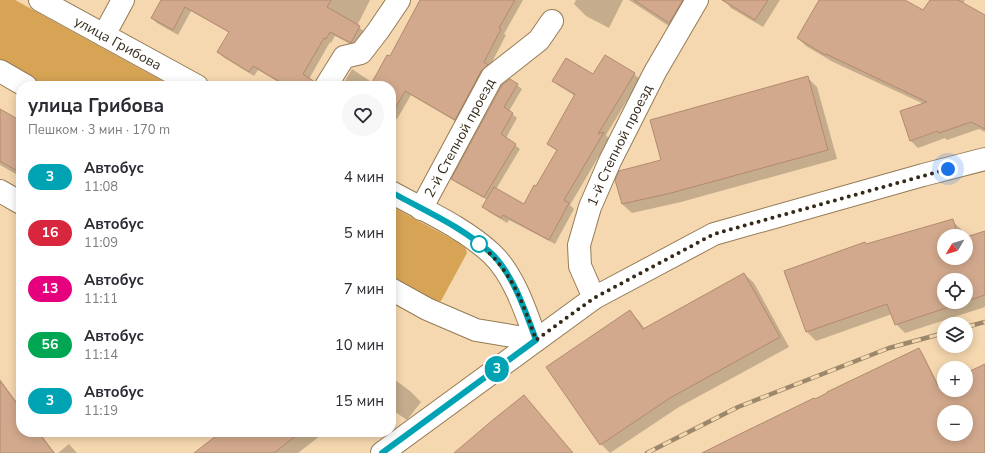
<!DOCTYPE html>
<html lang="ru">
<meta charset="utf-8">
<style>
body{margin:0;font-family:"Nunito Sans",sans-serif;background:#f7f7f7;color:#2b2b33;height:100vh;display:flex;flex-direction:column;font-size:15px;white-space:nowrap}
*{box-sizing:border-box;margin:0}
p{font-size:13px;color:#7c7c81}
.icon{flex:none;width:22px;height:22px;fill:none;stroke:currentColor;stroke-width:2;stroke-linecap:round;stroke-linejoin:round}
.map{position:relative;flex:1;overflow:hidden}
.sheet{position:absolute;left:16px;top:81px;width:380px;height:356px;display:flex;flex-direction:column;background:#fff;border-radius:16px;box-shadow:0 2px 10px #0003}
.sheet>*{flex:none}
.badge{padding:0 8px;border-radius:13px;font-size:14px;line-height:26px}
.needle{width:26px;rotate:232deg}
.tools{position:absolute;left:937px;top:229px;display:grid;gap:8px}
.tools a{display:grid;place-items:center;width:36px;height:36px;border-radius:50%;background:#fff;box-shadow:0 2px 10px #0003;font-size:20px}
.you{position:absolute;width:20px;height:20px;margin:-10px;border:3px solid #fff;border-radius:50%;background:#1a73e8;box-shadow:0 0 0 6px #1a73e833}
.map>.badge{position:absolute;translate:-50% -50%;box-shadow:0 0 0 2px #fff}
.round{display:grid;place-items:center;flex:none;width:42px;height:42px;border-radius:21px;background:#f7f7f7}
.head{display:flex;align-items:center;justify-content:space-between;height:68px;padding:0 12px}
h1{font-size:19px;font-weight:700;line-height:30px}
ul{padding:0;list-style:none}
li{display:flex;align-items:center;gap:12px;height:56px;padding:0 12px}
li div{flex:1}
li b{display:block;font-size:15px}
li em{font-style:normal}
li .badge{min-width:44px;font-weight:700;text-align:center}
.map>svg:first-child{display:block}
.green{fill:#d7a456}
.shadow{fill:#0003;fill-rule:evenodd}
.building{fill:#d2a98d;stroke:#b28a6f;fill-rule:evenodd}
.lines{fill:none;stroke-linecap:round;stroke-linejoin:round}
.minor-casing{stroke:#957b55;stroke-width:24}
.major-casing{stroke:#957b55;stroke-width:24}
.minor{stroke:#fff;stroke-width:22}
.major{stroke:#fff;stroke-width:22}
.rail-casing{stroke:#9c876a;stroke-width:4.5}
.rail{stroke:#f5d8b0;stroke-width:3;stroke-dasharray:9;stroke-linecap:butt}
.line-casing{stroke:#fff;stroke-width:9}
.line{stroke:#00a3b4;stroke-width:6}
.walk{stroke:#352a1a;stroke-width:4;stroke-dasharray:0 7.2}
.stop-dot{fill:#fff;stroke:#00a3b4;stroke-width:2}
.labels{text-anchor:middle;stroke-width:3;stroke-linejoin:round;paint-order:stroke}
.street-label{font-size:14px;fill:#352a1a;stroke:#f5d8b0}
</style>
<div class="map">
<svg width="985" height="453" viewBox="0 0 985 453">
<rect width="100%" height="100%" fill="#f5d8b0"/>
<g class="green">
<path d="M0 0H15L172 86H41L0 63Z"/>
<path d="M391 206 465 246 467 253 441 301 434 302 391 279Z"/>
</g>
<g class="shadow">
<path d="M162 0H370L357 26 365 32 356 47 335 36 331 43 330 42 309 79 317 86H285L258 70 254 76 223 57 218 52 230 33 191 11 178 35 157 23 152 18Z"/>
<path d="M427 0H523L504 34 506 35 460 124 411 95 397 119 392 116 391 117V86H342L352 69 373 83Z"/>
<path d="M576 0H623L609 28 586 16 574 4Z"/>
<path d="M629 0H700L681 34Z"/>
<path d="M724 0H780L763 27 731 8Z"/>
<path d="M820 0H903L923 12 931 0H965L963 4 985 16V132L979 129 947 140 945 138 918 148 910 140 924 104 833 62 806 46 798 38ZM942 128 943 130 913 140V138Z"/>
<path d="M634 74 640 79 606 135 609 139 570 205 574 209 555 244 509 220 507 223 489 212 483 207 487 200 457 183 453 179 510 80 522 89 509 111 517 118 506 138 520 149 496 189 524 206 557 151 548 144 575 96 559 86 553 81 594 75Z"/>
<path d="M807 77 817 87 837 159 681 202 632 213 622 204 617 180 663 161Z"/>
<path d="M0 110 21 122V177L0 165Z"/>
<path d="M952 221 962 230 964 236H944V258H966V238L985 232V307L905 333 896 324 892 314 816 341 807 332 786 272 867 245ZM944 280H966V302H944Z"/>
<path d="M744 274 754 283 789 347 679 407 610 453 601 444 630 311 639 321 645 329Z"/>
<path d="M919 349 923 354 939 386 944 384V390H966V374L985 365V421L980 453H705ZM944 412H966V434H944Z"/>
<path d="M391 369 394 372 391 377Z"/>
<path d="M391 377 410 391 421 402 407 420 391 409Z"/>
<path d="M0 379 21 408V432H39L55 453H0Z"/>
<path d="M524 396 573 453H455Z"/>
<path d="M223 432H325L298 453H195Z"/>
<path d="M69 444 77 453H58Z"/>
</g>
<g class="building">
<path d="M161 0H331L327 7 360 26 351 43 330 32 326 39 324 38 303 74 315 82 314 86H287L253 66 249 72 217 52 229 32 185 7 173 30 151 18Z"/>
<path d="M420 0H515L499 28 501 29 484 62 488 65 481 71 455 120 405 91 391 116V86H370L387 55 390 56Z"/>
<path d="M634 0H683L669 23Z"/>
<path d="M722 0H768L755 20Z"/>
<path d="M819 0H905L923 10 930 0H958L985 15V129L971 122 939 133 938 131 910 141 900 111 927 102 826 54 825 55 797 38Z"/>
<path d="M605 55 635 73 598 134 604 132 564 200 569 203 549 240 503 215 501 218 482 207 494 187 524 204 534 185 536 186 557 150 547 144 575 94 552 81 566 58 593 74Z"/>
<path d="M808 76 828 150 671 193 622 204 615 180 619 171 661 160 650 120Z"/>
<path d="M510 79 518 84 504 107 513 113 501 134 516 144 484 197 451 179 502 85Z"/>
<path d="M0 109 21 121V173L0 161Z"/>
<path d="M953 219 958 236H944V258H966V237L985 231V295L966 301V280H944V302H964L895 325 887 304 806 332 784 271 865 242 866 244Z"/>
<path d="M744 273 780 337 670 398 600 445 546 367 630 310 643 329Z"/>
<path d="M919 348 938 386 944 383V390H966V373L985 364V453H702L742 433 814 398 815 399 827 393V392ZM944 412H966V434H944Z"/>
<path d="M0 381 21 409V432H38L54 453H0Z"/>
<path d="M524 395 573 453H454L494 419Z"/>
<path d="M221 432H301L274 453H194Z"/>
</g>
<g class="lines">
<defs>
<g id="minor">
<path id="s1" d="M40 0 197 86"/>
<path d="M104 35 123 0"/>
<path d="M0 71 26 86"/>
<path d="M326 86 344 57 361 53 378 31 399 0"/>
<path d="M0 191 21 203"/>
<path d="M391 192C425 211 463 227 492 254 514 275 526 312 536 340L476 330 427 309 391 289"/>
<path id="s2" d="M421 209 492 77 539 40 552 21"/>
<path id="s3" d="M594 298 580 266 579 245 590 207 610 161 655 72 697 0"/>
</g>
<path id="major" d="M382 453 594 298 714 234 923 175 985 159"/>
</defs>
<use href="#minor" class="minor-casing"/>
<use href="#major" class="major-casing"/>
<use href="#minor" class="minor"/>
<use href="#major" class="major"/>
<defs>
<g id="rail">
<path d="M966 327 985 322"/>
<path d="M647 453 738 407 889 348 944 333"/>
</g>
</defs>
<use href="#rail" class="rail-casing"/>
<use href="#rail" class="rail"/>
</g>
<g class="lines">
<defs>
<path id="line" d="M382 453 536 340C526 313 513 274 492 254 463 227 425 211 391 192"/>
</defs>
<use href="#line" class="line-casing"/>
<use href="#line" class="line"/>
<path class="walk" d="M479 244C511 269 523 303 536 340L594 298 714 234 948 169"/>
</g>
<circle class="stop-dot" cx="479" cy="244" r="8"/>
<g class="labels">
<g class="street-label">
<text dy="5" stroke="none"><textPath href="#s1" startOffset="89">улица Грибова</textPath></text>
<text dy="5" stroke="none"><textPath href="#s2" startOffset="81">2-й Степной проезд</textPath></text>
<text dy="5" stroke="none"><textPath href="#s3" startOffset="164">1-й Степной проезд</textPath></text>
</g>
</g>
</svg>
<div class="tools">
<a><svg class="needle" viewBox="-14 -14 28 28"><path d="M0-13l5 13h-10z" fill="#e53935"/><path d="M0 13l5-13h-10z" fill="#7c7c81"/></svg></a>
<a><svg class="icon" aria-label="locate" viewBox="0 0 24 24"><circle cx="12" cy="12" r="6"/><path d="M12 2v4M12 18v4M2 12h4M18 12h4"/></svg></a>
<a><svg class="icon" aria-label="layers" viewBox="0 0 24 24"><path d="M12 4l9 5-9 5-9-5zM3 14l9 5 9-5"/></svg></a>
<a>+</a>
<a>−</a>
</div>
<div class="you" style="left:948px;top:169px"></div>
<b class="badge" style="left:497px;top:369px;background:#00a3b4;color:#fff">3</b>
<section class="sheet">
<div class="head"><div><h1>улица Грибова</h1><p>Пешком · 3 мин · 170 m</p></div><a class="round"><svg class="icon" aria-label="heart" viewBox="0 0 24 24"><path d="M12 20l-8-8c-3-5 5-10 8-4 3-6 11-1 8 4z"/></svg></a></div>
<ul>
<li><span class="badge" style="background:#00a3b4;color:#fff">3</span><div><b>Автобус</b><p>11:08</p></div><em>4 мин</em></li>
<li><span class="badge" style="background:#d7263d;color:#fff">16</span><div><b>Автобус</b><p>11:09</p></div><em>5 мин</em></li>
<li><span class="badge" style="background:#e6007e;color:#fff">13</span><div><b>Автобус</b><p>11:11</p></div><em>7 мин</em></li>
<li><span class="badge" style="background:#00a651;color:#fff">56</span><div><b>Автобус</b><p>11:14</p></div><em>10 мин</em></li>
<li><span class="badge" style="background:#00a3b4;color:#fff">3</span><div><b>Автобус</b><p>11:19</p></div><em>15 мин</em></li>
</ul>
</section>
</div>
